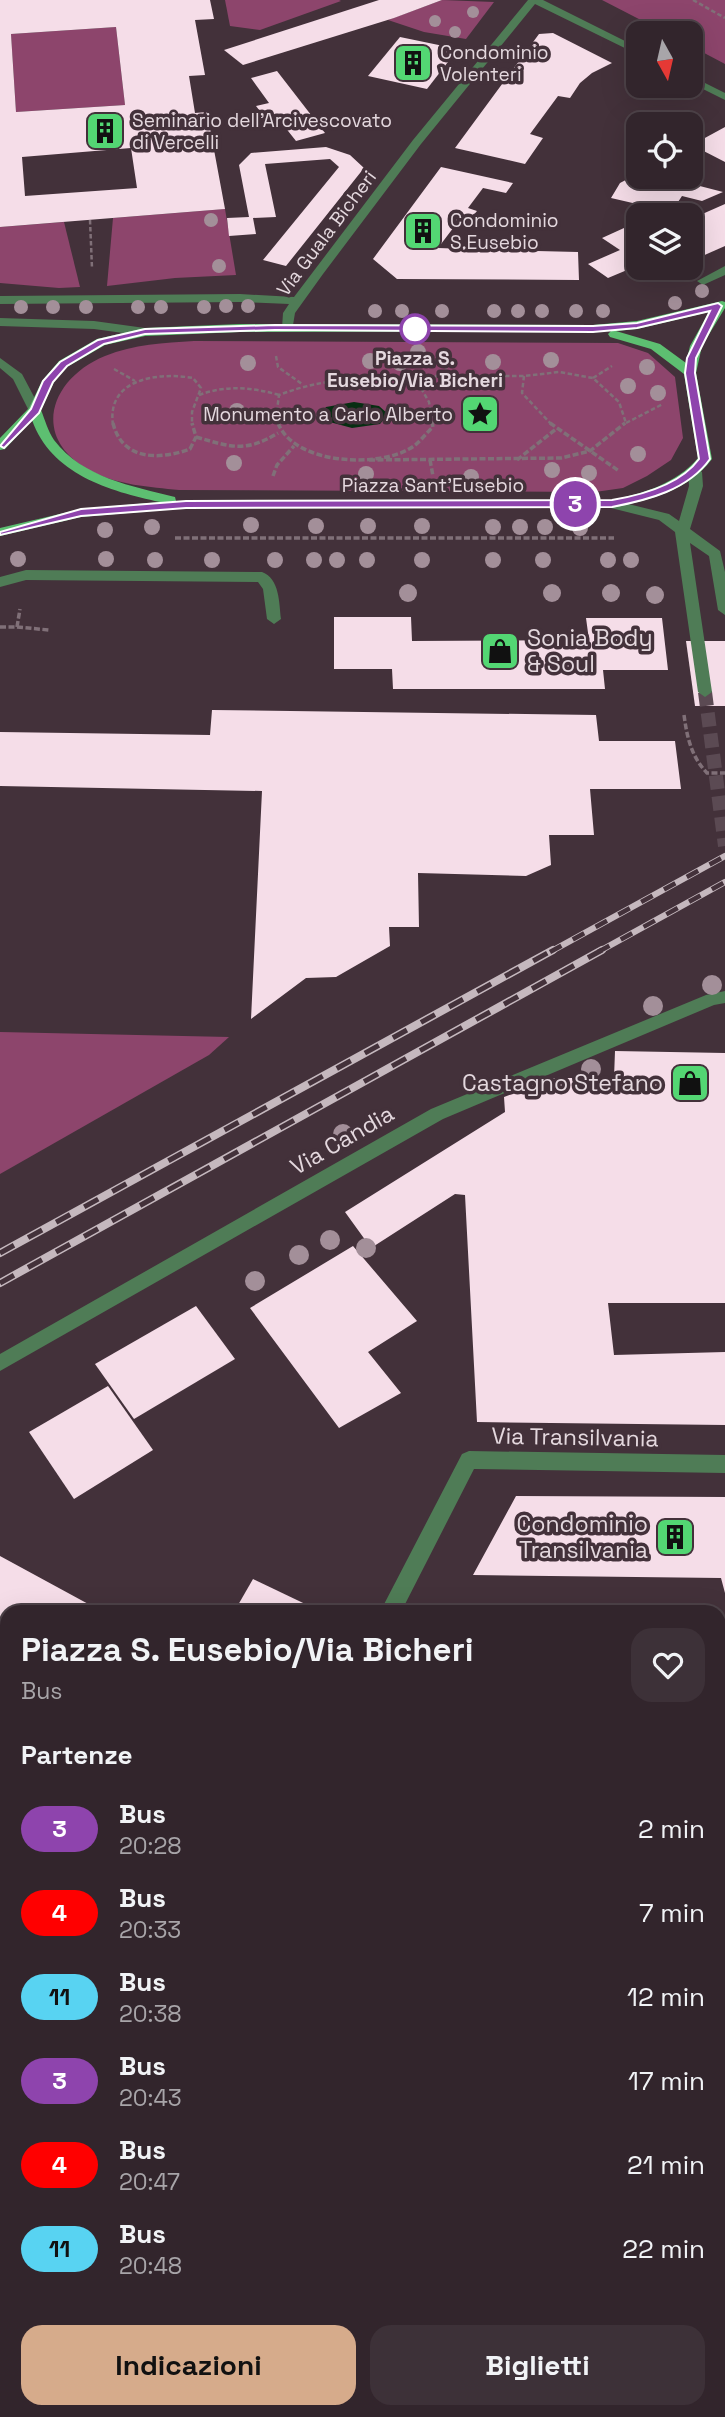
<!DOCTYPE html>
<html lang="it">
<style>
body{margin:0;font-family:"Space Grotesk",sans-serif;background:#3d3138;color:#f1f3f6;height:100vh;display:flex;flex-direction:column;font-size:26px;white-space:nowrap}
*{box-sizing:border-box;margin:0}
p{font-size:23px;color:#a8a5a9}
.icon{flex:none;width:38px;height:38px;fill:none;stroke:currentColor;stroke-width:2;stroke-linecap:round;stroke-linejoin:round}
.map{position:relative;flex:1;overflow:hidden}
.drawer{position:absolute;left:0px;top:1605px;width:726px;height:814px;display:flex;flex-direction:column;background:#32252c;border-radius:21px 21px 0 0;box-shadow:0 7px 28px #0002,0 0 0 2px #4d4248}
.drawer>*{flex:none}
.badge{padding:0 14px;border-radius:23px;font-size:24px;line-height:46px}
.needle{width:46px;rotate:172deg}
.controls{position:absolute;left:626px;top:21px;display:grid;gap:14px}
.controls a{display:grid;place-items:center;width:77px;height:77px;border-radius:14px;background:#32252c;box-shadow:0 7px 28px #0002,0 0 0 2px #4d4248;font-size:35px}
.map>.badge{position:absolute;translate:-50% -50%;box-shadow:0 0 0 4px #fff}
h2{padding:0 21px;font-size:26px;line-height:63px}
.round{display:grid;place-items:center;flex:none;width:74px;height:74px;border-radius:21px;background:#3d3138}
.summary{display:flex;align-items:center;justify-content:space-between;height:119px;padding:0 21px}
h1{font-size:33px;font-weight:800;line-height:52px}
.cta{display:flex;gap:14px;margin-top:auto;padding:14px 21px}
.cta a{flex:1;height:80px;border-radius:21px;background:#d6ab8b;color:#111;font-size:28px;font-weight:800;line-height:80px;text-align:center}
.cta a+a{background:#3d3138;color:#f1f3f6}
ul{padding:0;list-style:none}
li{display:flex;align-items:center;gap:21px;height:84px;padding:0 21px}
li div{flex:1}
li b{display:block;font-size:26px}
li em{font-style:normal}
li .badge{min-width:77px;font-weight:700;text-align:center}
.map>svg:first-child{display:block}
.green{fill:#8d456c}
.water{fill:#072e12}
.building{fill:#f5dde8;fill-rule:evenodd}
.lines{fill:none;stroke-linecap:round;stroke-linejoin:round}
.minor-tunnel{stroke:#5b4a53;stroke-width:14;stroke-dasharray:14 7;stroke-linecap:butt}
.path-far1{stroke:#807078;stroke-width:2.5;stroke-dasharray:4.5 2.5;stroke-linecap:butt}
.path{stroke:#807078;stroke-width:3.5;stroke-dasharray:6 2.5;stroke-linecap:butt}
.minor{fill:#4f7c56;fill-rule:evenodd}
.major{fill:#5dbf71;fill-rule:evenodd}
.rail-far1-casing{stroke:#c5b8be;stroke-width:6}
.rail-casing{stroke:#c5b8be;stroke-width:8}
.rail-far1{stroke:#43313a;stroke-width:4.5;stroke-dasharray:13;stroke-linecap:butt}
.rail{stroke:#43313a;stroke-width:5;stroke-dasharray:16;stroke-linecap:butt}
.tree{fill:#a38f99}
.line{fill:#8e44ad;stroke:#fff;stroke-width:2}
.stop-dot{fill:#fff;stroke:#8e44ad;stroke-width:3.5}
.labels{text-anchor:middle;stroke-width:7;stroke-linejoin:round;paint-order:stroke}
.far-poi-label{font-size:19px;fill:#e4d8de;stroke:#43313a;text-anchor:start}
.far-street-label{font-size:19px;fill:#e4d8de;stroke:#43313a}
.far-stop-label{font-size:19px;font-weight:bold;fill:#e4d8de;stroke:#43313a}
.poi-label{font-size:23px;fill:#e4d8de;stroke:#43313a;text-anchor:end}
.street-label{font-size:23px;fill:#e4d8de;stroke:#43313a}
</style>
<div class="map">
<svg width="725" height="2417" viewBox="0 0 725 2417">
<rect width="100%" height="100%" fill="#43313a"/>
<g class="green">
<path d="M225 0H339L341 1 260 30 230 26Z"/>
<path d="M442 0 494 2 466 39 424 32 388 20Z"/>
<path d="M602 0H725V64L691 46V33H666Z"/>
<path d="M116 27 125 105 16 112 11 34Z"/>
<path d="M225 209 236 275 175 278 107 286 113 218Z"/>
<path d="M64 222 80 287 59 288 0 283V227Z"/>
<path d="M194 341 618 343 648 353 675 377 683 438 671 460 647 476 623 488 595 492 179 490C150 487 117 485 91 471 30 439 49 379 105 356 134 344 164 343 194 341Z"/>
<path d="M0 1032 229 1037 209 1055 0 1174Z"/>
</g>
<g class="water">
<path d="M354 402 379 406 388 414 380 424 352 428 326 421 321 414 326 407Z"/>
<path d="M725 1927V2090L719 2091V1930Z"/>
<path d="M0 2189 7 2191V2396L0 2398Z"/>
</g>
<g class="building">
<path d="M0 0H210L214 19 195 20 205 75 189 76 195 113 207 112 225 209 0 227ZM116 27 125 105 16 112 11 34ZM131 148 137 188 25 196 22 157Z"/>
<path d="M379 0H442L394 18 243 65 224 50Z"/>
<path d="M553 33 612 63 592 73 580 83 570 98 558 96 530 134 543 138 525 164 455 148 539 34Z"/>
<path d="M400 37 458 49 427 89 368 76Z"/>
<path d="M277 71 325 133 296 141 277 117 266 119 256 106 269 103 251 78Z"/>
<path d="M725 127V162L692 145Z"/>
<path d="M326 147 350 155 364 168 286 266 263 260 339 167 330 159 265 164 276 217 253 218 256 234 229 236 227 218 249 217 239 165 251 153Z"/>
<path d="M441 167 513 183 506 193 483 188 468 208 477 211 471 218 463 215 438 248 523 251 522 244 537 243V251L578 252 579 280 397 279 373 259Z"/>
<path d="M639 173V177H665L723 192 702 201 682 196 676 205 663 210 611 198 620 183Z"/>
<path d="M725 204V246L691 261V219Z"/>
<path d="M635 223 639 226V265L608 278 588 264 620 250 602 238Z"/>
<path d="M643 268H690L661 281Z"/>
<path d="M334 617H411L412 641 589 640 586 618H662L668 670H603L605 689H393L392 669H334Z"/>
<path d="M686 641H725V706H695Z"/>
<path d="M212 710 596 715 599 741H675L681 789H590L594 835H549L551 865 526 876 418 873 419 927H389L390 946 336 977 306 978 251 1019 262 791 0 786V732L210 735Z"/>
<path d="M615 1051 725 1053V1303H608L614 1355 725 1352V1425L477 1422 465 1195 455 1194 371 1248 345 1212 505 1112 504 1097 552 1078H614Z"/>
<path d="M353 1246 417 1321 368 1352 401 1393 339 1428 250 1308Z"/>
<path d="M196 1306 235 1359 134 1419 95 1364Z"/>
<path d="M108 1386 153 1450 74 1499 29 1432Z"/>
<path d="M516 1496 725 1497V1593L721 1578 473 1575Z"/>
<path d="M0 1556 103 1612H7V1680L0 1692Z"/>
<path d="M253 1579 322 1612H234Z"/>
<rect x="719" y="1640" width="6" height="217"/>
<path d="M7 2008V2129L0 2125V2020Z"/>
<path d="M725 2396V2417H652L670 2412H719V2397Z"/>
<path d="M7 2399V2412H45L46 2417H0V2402Z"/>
<path d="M365 2412H494L497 2417H368Z"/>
<path d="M572 2412H633L636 2417H576Z"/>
</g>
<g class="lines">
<path class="minor-tunnel" d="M705 692 725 846"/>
<g class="path-far1">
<path d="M693 0 725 18"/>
<path d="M90 220 92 268"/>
<path d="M276 356 278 367 302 384"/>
<path d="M445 358 447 378"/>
<path d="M114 369 135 381"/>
<path d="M414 376H524L559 372 593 378 619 402 626 423 623 425"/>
<path d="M524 376 522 393 552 425"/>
<path d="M593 378 612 366"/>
<path d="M199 395C226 385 251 387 279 395"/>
<path d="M626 423 663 404"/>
<path d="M113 425C106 378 159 372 193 378L201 388 192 412V425"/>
<path d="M279 425 276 418 279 395C323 378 367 377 414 376L429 402 433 425"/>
</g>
<g class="path">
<path d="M113 423C122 461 160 460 190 449L196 437 192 423"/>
<path d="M278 423C294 464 375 468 409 449 419 444 425 434 433 427L432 423"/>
<path d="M550 423 619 471"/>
<path d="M196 437C231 447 245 453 278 433"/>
<path d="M369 460 561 458 590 451 625 423"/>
<path d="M430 460 433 476"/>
<path d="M517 460 556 429"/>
<path d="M273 476 277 465 294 446"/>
<path d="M175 538H614"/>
<path d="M0 627H17L20 609"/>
<path d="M17 627 49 630"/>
<path d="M684 715C687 737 691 756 707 773H725"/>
</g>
<g class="minor">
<path d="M528 0H543L639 48V55L535 4 421 144 323 274 295 313 292 331 282 328 283 313 289 304 240 302 0 304V296L240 294 294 297 413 140Z"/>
<path d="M691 76 725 93V100L691 83Z"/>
<path d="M725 266V275L703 285 697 281Z"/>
<path d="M0 318 94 321 145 328 151 332 145 336 94 329 0 326Z"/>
<path d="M0 358 22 374 41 410 40 413H30L13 379 0 368Z"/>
<path d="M695 468 702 472 703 486 690 529 720 551 725 572V615L718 610 709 556 690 543 712 692 705 697 698 692 675 532 659 520 607 507 605 504 612 500 669 514 679 521 689 486 688 472Z"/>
<path d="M26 570 262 572C280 579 279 603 281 619L274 624 267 619 263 589 258 582 26 580 0 587V577Z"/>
<path d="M725 991V1003L714 1005 443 1119 0 1371V1354L431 1109 706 995Z"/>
<path d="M469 1451 725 1455V1473L474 1469 401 1612H380L462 1454Z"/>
<path d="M541 2412H566L568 2417H543Z"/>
</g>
<path class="major" d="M722 301 725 302V308L702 346 696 373 712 459C688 491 649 500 612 508H186L81 517 0 536V528L81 509 160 502C109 491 51 474 32 420L5 449 0 450V438L29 408 42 381 59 361 97 339 145 328 240 324 593 325 637 321ZM709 312 690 346 686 363 660 344 616 331 637 329ZM611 331 608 334 610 337 651 349 684 374 698 458C676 484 644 493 612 500L176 501 175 497C132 486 83 478 54 440 48 431 45 420 41 410L54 382 67 367 105 345 145 336 240 332Z"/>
<defs>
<g id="rail-far1">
<path d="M550 952 725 856"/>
<path d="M598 952 725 882"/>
</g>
<g id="rail">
<path d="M0 1253 553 950"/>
<path d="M0 1283 602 950"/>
</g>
</defs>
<use href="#rail-far1" class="rail-far1-casing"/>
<use href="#rail" class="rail-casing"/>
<use href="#rail-far1" class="rail-far1"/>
<use href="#rail" class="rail"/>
</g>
<g class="tree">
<circle cx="473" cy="12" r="6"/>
<circle cx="435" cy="21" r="6"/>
<circle cx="455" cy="32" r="6"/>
<circle cx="211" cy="220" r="7"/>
<circle cx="219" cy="266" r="7"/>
<circle cx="702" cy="291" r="7"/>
<circle cx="675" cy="303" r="7"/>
<circle cx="226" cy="306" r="7"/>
<circle cx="248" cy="306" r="7"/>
<circle cx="21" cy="307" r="7"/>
<circle cx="53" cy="307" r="7"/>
<circle cx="86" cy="307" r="7"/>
<circle cx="138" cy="307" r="7"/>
<circle cx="161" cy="307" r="7"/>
<circle cx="204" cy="307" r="7"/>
<circle cx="375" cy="311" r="7"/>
<circle cx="402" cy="311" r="7"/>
<circle cx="442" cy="311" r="7"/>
<circle cx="494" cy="311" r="7"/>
<circle cx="518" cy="311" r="7"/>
<circle cx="542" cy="311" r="7"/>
<circle cx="576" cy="311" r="7"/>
<circle cx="603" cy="311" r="7"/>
<circle cx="418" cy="352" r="8"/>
<circle cx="551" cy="360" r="8"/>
<circle cx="370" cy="361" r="8"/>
<circle cx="493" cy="362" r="8"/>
<circle cx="248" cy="363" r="8"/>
<circle cx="400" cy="363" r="8"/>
<circle cx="647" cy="367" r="8"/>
<circle cx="628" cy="386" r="8"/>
<circle cx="658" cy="393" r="8"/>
<circle cx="237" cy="411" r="8"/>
<circle cx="638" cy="454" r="8"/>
<circle cx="234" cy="463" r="8"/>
<circle cx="552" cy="470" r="8"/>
<circle cx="589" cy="473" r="8"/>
<circle cx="366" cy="474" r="8"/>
<circle cx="471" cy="477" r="8"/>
<circle cx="251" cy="525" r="8"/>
<circle cx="316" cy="526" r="8"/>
<circle cx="368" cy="526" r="8"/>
<circle cx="422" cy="526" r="8"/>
<circle cx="152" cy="527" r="8"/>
<circle cx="493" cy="527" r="8"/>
<circle cx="520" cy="527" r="8"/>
<circle cx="545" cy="527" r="8"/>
<circle cx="580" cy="528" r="8"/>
<circle cx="105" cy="530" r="8"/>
<circle cx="18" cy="559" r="8"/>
<circle cx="106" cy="559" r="8"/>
<circle cx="155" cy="560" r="8"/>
<circle cx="212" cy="560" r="8"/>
<circle cx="275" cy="560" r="8"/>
<circle cx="314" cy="560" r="8"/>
<circle cx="337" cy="560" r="8"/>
<circle cx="367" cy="560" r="8"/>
<circle cx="422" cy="560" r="8"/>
<circle cx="493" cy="560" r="8"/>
<circle cx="543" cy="560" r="8"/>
<circle cx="608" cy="560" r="8"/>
<circle cx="631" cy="560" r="8"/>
<circle cx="408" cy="593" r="9"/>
<circle cx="552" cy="593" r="9"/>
<circle cx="611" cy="593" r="9"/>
<circle cx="655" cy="595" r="9"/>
<circle cx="712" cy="985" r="10"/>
<circle cx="653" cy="1006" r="10"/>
<circle cx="591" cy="1069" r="10"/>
<circle cx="343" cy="1134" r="10"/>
<circle cx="330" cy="1240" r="10"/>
<circle cx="366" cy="1248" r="10"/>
<circle cx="299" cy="1255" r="10"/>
<circle cx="255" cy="1281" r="10"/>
</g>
<path class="line" d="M718 303 722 306 696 358 695 373 710 459C688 490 648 500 612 507L186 508 81 516 0 535V532L81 509 186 501 612 500C642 495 680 485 699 459L685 373 687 358 710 311 637 328 593 332 275 330 145 334 104 344 67 366 53 382 39 413 4 448 0 446 31 409 43 381 60 362 98 340 145 329 275 325 593 326 637 323Z"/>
<defs>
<symbol id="building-square" viewBox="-11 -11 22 22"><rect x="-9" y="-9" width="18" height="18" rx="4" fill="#53d673" stroke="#43313a"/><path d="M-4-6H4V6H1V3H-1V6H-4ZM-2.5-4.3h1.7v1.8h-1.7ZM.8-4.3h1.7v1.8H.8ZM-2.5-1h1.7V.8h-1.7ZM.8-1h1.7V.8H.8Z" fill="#111"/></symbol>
<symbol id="sight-square" viewBox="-11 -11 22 22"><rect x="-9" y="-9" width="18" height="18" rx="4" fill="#53d673" stroke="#43313a"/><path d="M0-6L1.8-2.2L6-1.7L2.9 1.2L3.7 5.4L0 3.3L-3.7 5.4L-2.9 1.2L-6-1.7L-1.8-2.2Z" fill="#111"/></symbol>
<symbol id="shop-square" viewBox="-11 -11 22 22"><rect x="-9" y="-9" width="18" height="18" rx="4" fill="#53d673" stroke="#43313a"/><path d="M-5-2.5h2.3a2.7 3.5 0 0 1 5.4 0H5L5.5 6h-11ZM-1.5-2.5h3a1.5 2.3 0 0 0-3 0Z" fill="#111"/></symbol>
</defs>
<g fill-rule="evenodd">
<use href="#building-square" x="391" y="41" width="44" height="44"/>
<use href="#building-square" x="83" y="109" width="44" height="44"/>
<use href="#building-square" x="401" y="209" width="44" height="44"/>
<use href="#sight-square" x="458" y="392" width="44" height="44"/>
<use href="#shop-square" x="478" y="629" width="44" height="44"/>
<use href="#shop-square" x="668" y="1061" width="44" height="44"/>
<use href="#building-square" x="653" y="1515" width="44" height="44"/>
</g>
<circle class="stop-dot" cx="415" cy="329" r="14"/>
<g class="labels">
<g class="far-poi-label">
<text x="440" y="59">Condominio<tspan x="440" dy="22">Volenteri</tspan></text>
<text x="132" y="127">Seminario dell'Arcivescovato<tspan x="132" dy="22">di Vercelli</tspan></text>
<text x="450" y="227">Condominio<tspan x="450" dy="22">S.Eusebio</tspan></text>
<text x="453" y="421" text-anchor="end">Monumento a Carlo Alberto</text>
</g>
<g class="far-street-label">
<text transform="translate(326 233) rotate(-53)" y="7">Via Guala Bicheri</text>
<text x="433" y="492">Piazza Sant'Eusebio</text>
</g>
<g class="far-stop-label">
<text x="415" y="365">Piazza S.<tspan x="415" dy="22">Eusebio/Via Bicheri</tspan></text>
</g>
<g class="poi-label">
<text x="527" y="646" text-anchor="start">Sonia Body<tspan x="527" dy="26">&amp; Soul</tspan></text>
<text x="663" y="1091">Castagno Stefano</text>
<text x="648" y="1532">Condominio<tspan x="648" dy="26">Transilvania</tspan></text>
</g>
<g class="street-label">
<text transform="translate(342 1140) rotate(-30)" y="8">Via Candia</text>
<text transform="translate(575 1437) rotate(1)" y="8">Via Transilvania</text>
</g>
</g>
</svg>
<div class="controls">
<a><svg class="needle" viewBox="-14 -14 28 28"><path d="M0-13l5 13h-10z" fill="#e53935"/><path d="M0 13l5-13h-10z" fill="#a8a5a9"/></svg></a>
<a><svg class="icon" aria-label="locate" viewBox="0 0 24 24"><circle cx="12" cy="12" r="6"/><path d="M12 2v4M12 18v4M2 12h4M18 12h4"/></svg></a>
<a><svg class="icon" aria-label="layers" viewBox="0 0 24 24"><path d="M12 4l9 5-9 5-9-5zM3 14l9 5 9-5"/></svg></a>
</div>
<b class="badge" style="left:575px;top:504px;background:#8e44ad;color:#fff">3</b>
<section class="drawer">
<div class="summary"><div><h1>Piazza S. Eusebio/Via Bicheri</h1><p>Bus</p></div><a class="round"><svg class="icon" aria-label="heart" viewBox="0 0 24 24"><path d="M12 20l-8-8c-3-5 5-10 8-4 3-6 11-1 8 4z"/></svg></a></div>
<h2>Partenze</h2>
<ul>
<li><span class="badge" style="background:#8e44ad;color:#fff">3</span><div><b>Bus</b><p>20:28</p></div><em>2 min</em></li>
<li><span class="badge" style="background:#f00;color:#fff">4</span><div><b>Bus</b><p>20:33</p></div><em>7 min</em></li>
<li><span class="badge" style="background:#58d3f2;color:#111">11</span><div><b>Bus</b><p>20:38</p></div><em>12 min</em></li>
<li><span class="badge" style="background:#8e44ad;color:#fff">3</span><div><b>Bus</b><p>20:43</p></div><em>17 min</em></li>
<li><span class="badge" style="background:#f00;color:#fff">4</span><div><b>Bus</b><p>20:47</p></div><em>21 min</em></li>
<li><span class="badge" style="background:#58d3f2;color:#111">11</span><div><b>Bus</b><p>20:48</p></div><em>22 min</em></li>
</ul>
<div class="cta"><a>Indicazioni</a><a>Biglietti</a></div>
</section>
</div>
